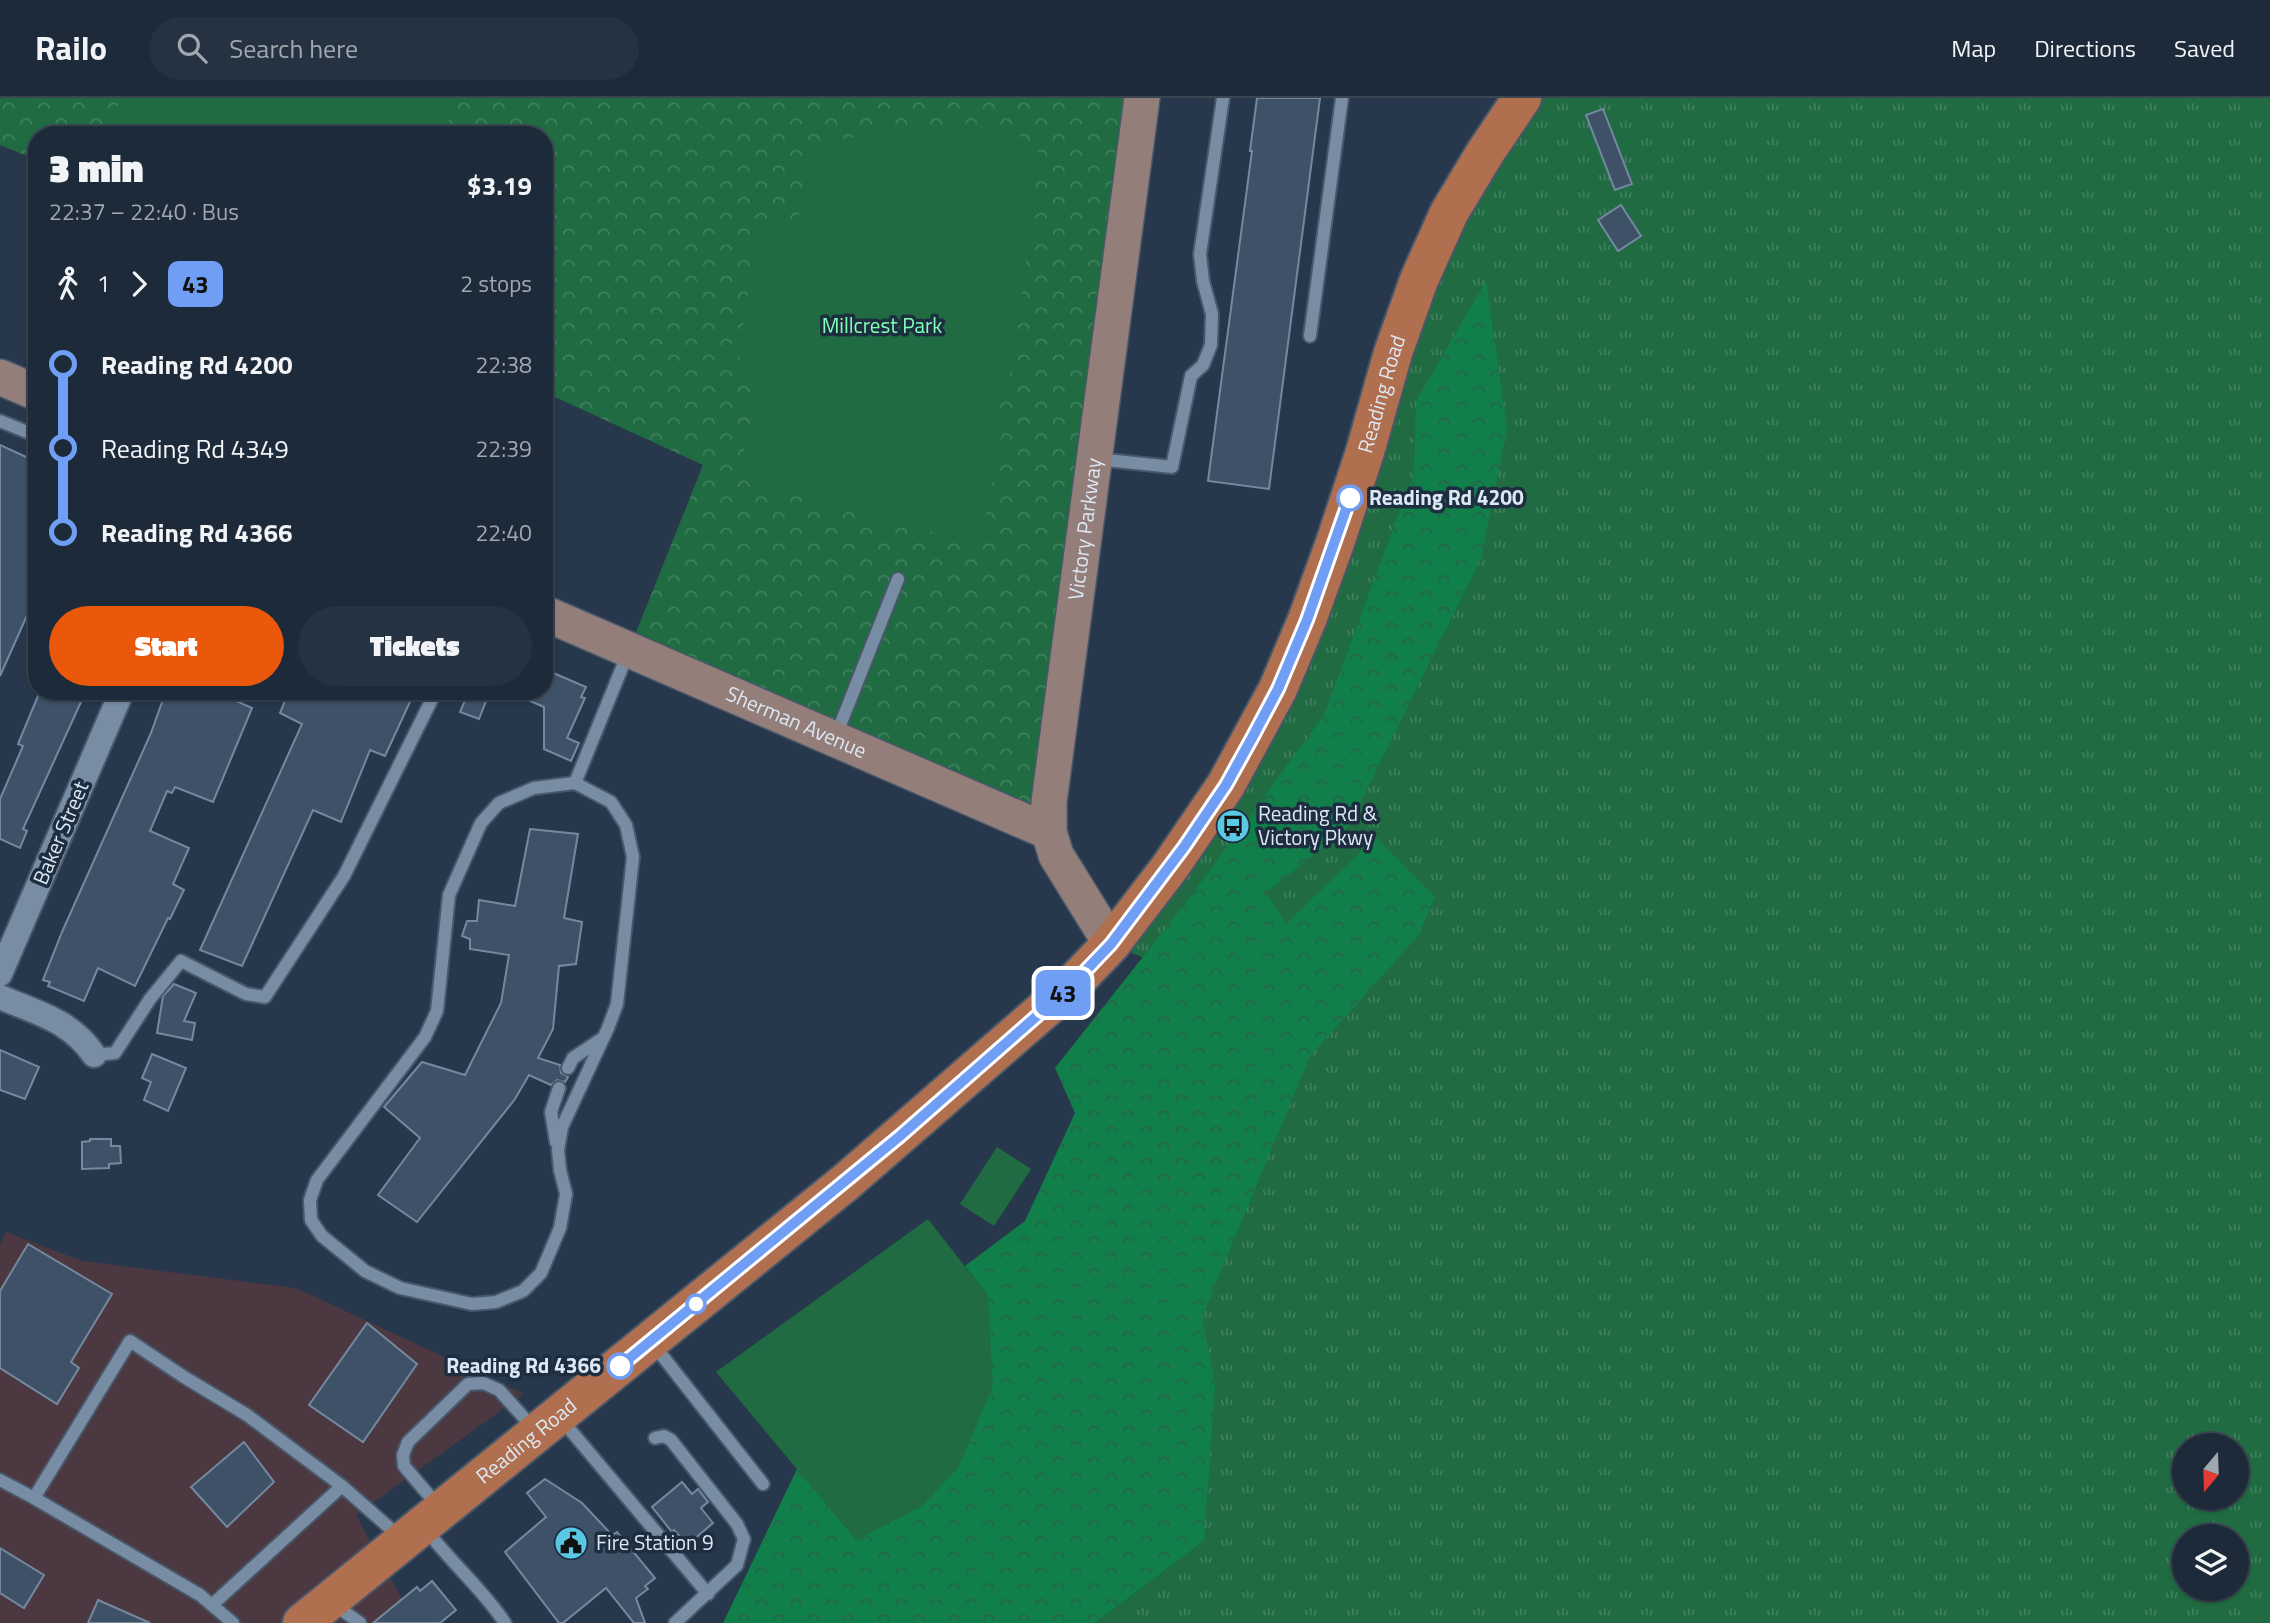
<!DOCTYPE html>
<meta charset="utf-8">
<style>
body{margin:0;font-family:"Titillium Web",sans-serif;background:#253241;color:#f1f3f6;height:100vh;display:flex;flex-direction:column;font-size:26px;white-space:nowrap}
*{box-sizing:border-box;margin:0}
p{font-size:23px;color:#a0a7ae}
.icon{flex:none;width:38px;height:38px;fill:none;stroke:currentColor;stroke-width:2;stroke-linecap:round;stroke-linejoin:round}
.map{position:relative;flex:1;overflow:hidden}
.details{position:absolute;left:28px;top:28px;width:525px;height:574px;display:flex;flex-direction:column;background:#1d2a39;border-radius:28px;box-shadow:0 2px 5px #0004,0 0 0 2px #3b4653}
.details>*{flex:none}
.badge{padding:0 14px;border-radius:10px;font-size:24px;line-height:46px}
.needle{width:46px;rotate:199deg}
.controls{position:absolute;left:2172px;top:1335px;display:grid;gap:14px}
.controls a{display:grid;place-items:center;width:77px;height:77px;border-radius:50%;background:#1d2a39;box-shadow:0 2px 5px #0004,0 0 0 2px #3b4653;font-size:35px}
.map>.badge{position:absolute;translate:-50% -50%;box-shadow:0 0 0 4px #fff}
.legs{display:flex;align-items:center;gap:10px;height:77px;padding:0 21px;font-size:23px}
.legs p{margin-inline-start:auto}
.summary{display:flex;align-items:center;justify-content:space-between;height:119px;padding:0 21px}
h1{font-size:38px;font-weight:800;line-height:52px}
.primary-button{display:flex;gap:14px;margin-top:auto;padding:14px 21px}
.primary-button a{flex:1;height:80px;border-radius:42px;background:#ea580c;color:#fff;font-size:28px;font-weight:800;line-height:80px;text-align:center}
.primary-button a+a{background:#253241;color:#f1f3f6}
ul{padding:0 21px;list-style:none}
li{display:flex;align-items:center;gap:24px;height:84px;font-size:26px}
li i{display:grid;place-items:center;width:10px;height:100%;margin:0 9px;background:currentColor}
li i::after{content:'';width:18px;height:18px;margin:-9px;border:5px solid;border-radius:50%;background:#1d2a39}
li p{margin-inline-start:auto}
li:first-child i{background:linear-gradient(#0000 50%,currentColor 0)}
li:last-child i{background:linear-gradient(currentColor 50%,#0000 0)}
header{display:flex;align-items:center;gap:42px;box-sizing:border-box;height:98px;padding:0 35px;background:#1d2a39;border-bottom:2px solid #3b4653}
header strong{font-size:33px}
nav{display:flex;gap:38px;margin-inline-start:auto;font-size:24px}
.search{width:490px;height:63px;background:#253241;display:flex;align-items:center;gap:18px;box-sizing:border-box;padding:0 24px;border-radius:38px;color:#a0a7ae;font-size:26px}
.map>svg:first-child{display:block}
.commercial{fill:#4c3840}
.grass{fill:url(#grass-tufts);fill-rule:evenodd}
.forest{fill:url(#forest-crowns)}
.park{fill:url(#park-crowns)}
.pitch{fill:#206b42}
.building{fill:#3e5166;stroke:#7489a0;stroke-width:2}
.lines{fill:none;stroke-linecap:round;stroke-linejoin:round}
.lane-casing{stroke:#485769;stroke-width:16}
.street-casing{stroke:#485769;stroke-width:28}
.secondary-casing{stroke:#485769;stroke-width:38}
.primary-casing{stroke:#485769;stroke-width:42}
.lane{stroke:#788da4;stroke-width:12}
.street{stroke:#788da4;stroke-width:24}
.secondary{stroke:#947e7a;stroke-width:35}
.primary{stroke:#b06f4f;stroke-width:38}
.line-1-casing{stroke:#fff;stroke-width:16}
.line-1{stroke:#6f9ef4;stroke-width:10}
.stop-1-dot{fill:#fff;stroke:#6f9ef4;stroke-width:3.5}
.labels{text-anchor:middle;stroke-width:7;stroke-linejoin:round;paint-order:stroke}
.park-label{font-size:21px;fill:#81ffb3;stroke:#1d2e41}
.street-label{font-size:21px;fill:#dde8f5;stroke:#1d2e41}
.stop-label{font-size:21px;font-weight:bold;fill:#dde8f5;stroke:#1d2e41;text-anchor:start}
.poi-label{font-size:21px;fill:#dde8f5;stroke:#1d2e41;text-anchor:start}
</style>
<header>
<strong>Railo</strong>
<div class="search"><svg class="icon" aria-label="search" viewBox="0 0 24 24"><circle cx="10" cy="10" r="6"/><path d="M15 15l6 6"/></svg>Search here</div>
<nav><a>Map</a><a>Directions</a><a>Saved</a></nav>
</header>
<div class="map">
<svg width="2270" height="1525" viewBox="0 0 2270 1525">
<defs>
<pattern id="grass-tufts" width="24" height="20" patternUnits="userSpaceOnUse" patternTransform="scale(1.75)"><rect width="24" height="20" fill="#206b42"/><path d="M3 7l-1-3M5 7V3M7 7l1-3M15 17l-1-3M17 17v-4M19 17l1-3" fill="none" stroke="#40805e"/></pattern>
<pattern id="forest-crowns" width="20" height="18" patternUnits="userSpaceOnUse" patternTransform="scale(1.75)"><rect width="20" height="18" fill="#107f4a"/><path d="M2 6a3 3 0 1 1 6 0M12 15a3 3 0 1 1 6 0" fill="none" stroke="#26654a"/></pattern>
<pattern id="park-crowns" width="20" height="18" patternUnits="userSpaceOnUse" patternTransform="scale(1.75)"><rect width="20" height="18" fill="#206b42"/><path d="M2 6a3 3 0 1 1 6 0M12 15a3 3 0 1 1 6 0" fill="none" stroke="#40805e"/></pattern>
</defs>
<rect width="100%" height="100%" fill="#27384c"/>
<path class="commercial" d="M6 1134 82 1163 296 1190 524 1296 356 1417 415 1525H0V1146Z"/>
<path class="grass" d="M1522 0H2270V1525H1095L1204 1443 1149 1170 1229 896 1111 846 1226 687 1393 255ZM2184 1348H2236V1400H2184ZM2184 1438H2236V1491H2184Z"/>
<path class="forest" d="M1486 183 1507 331 1481 461 1348 729 1266 795 1286 826 1376 739 1435 799 1418 838 1310 958 1202 1219 1215 1286 1204 1443 1095 1525H723L797 1371 857 1442 988 1198 965 1168 1025 1123 1075 1015 1055 970 1188 802 1324 617 1414 375 1416 303Z"/>
<path class="park" d="M0 0H1142L1049 734 629 552 703 367 544 294V37H37V62L0 47Z"/>
<g class="pitch">
<path d="M121 0H462L440 37H106Z"/>
<path d="M948 29 1023 39 1038 52 1029 139 1009 285H1003L999 314 1003 330 980 447 748 385 740 368 760 283 737 280 758 123 800 129 798 123 814 44Z"/>
<path d="M997 1049 1031 1071 994 1128 960 1106Z"/>
<path d="M928 1121 988 1198 993 1288 958 1370 922 1408 856 1442 716 1274Z"/>
</g>
<g class="building">
<path d="M1257 0H1320L1269 391 1208 383 1252 53H1250Z"/>
<path d="M1603 11 1632 86 1615 92 1586 17Z"/>
<path d="M1621 107 1641 138 1618 153 1598 122Z"/>
<path d="M0 347 37 364V495L0 578Z"/>
<path d="M544 571 586 589 581 599 585 600 567 640 579 645 571 663 544 651V609L507 593H544Z"/>
<path d="M40 593H86L23 731 27 733 20 750 0 741V701L23 648 18 646Z"/>
<path d="M166 593H227L225 598 252 610 213 704 175 689 172 695 167 693 150 733 189 750 173 786 184 792 170 821 168 820 135 888 98 870 84 903 48 888 50 884 43 882 62 834 151 635Z"/>
<path d="M289 593H415L385 658 370 652 341 724 313 712 242 868 200 852 302 626 280 615Z"/>
<path d="M469 593H490L479 621 460 614Z"/>
<path d="M530 731 578 736 564 820 582 824 576 866 559 868 553 931 538 960 560 967 561 975 568 979 565 984 557 982 551 987 529 977 515 1001 417 1124 378 1097 420 1040 384 1009 422 964 465 977 501 905 509 857 470 851V841L462 838 467 823H477L479 802 515 808Z"/>
<path d="M174 886 196 895 184 923 195 925 192 942 157 935 163 898Z"/>
<path d="M0 952 39 969 25 1001 0 992Z"/>
<path d="M152 956 186 970 168 1013 144 1002 151 984 142 980Z"/>
<path d="M90 1041H111V1048H120L121 1065 109 1066V1070L82 1071V1044L90 1043Z"/>
<path d="M28 1146 112 1196 71 1264 79 1270 57 1306 0 1270V1193Z"/>
<path d="M367 1225 417 1266 363 1344 309 1307Z"/>
<path d="M244 1344 274 1384 227 1429 191 1389Z"/>
<path d="M545 1381 582 1405 612 1437 617 1434 655 1480 645 1488 648 1491 636 1500 645 1525H634L606 1490 563 1525H559L505 1454 546 1419 527 1395Z"/>
<path d="M682 1384 692 1396 698 1391 708 1404 701 1410 713 1425 692 1443 688 1438 683 1442 674 1432 672 1434 652 1409Z"/>
<path d="M0 1450 44 1477 24 1510 0 1495Z"/>
<path d="M432 1483 456 1512 440 1525H373L417 1489 420 1493Z"/>
<path d="M98 1502 150 1525H88Z"/>
</g>
<g class="lines">
<defs>
<g id="lane">
<path d="M1310 238 1342 0"/>
<path d="M0 323 37 338"/>
<path d="M1097 361 1172 369 1191 278 1203 267 1211 247 1212 216 1203 183 1200 156 1223 0"/>
<path d="M835 640 898 481"/>
<path d="M575 685 611 704 626 727 633 759 617 906 608 930 562 1029 558 1052 560 1072 566 1096 560 1130 541 1175 523 1193 496 1204 472 1206 400 1190 365 1173 322 1138 311 1122 310 1102 317 1082 425 939 437 913 449 797 481 725 499 705 534 690Z"/>
<path d="M575 685 628 555"/>
<path d="M94 957 115 955 150 901 181 863 246 896 265 899 344 778 436 593"/>
<path d="M568 970 573 960 603 940"/>
<path d="M556 1044 551 1014 559 990"/>
<path d="M653 1246 763 1386"/>
<path d="M561 1321 708 1496"/>
<path d="M655 1340 664 1338 671 1342 737 1426 744 1441 737 1467 675 1525"/>
<path d="M0 1382 34 1400"/>
<path d="M438 1408 404 1368 403 1357 408 1344 468 1286 483 1285 499 1292 535 1332"/>
<path d="M424 1429C450 1464 481 1489 505 1525"/>
<path d="M332 1505 360 1525"/>
<path d="M212 1507 342 1388"/>
<path d="M233 1525 200 1497 34 1400 130 1243 184 1279 247 1317 342 1388 401 1440"/>
</g>
<g id="street">
<path d="M0 876 122 593"/>
<path d="M0 899C37 915 70 922 94 957"/>
</g>
<g id="secondary">
<path d="M0 279 37 295"/>
<path id="s1" d="M544 515 1049 734"/>
<path id="s2" d="M1111 846 1056 757 1049 734V704L1142 0"/>
</g>
<g id="primary">
<path id="s3" d="M302 1525 846 1084 1070 889 1111 846 1170 769 1226 687 1278 591 1307 522 1335 445 1365 354 1393 255 1419 182 1449 115 1485 55 1522 0"/>
</g>
</defs>
<use href="#lane" class="lane-casing"/>
<use href="#street" class="street-casing"/>
<use href="#secondary" class="secondary-casing"/>
<use href="#primary" class="primary-casing"/>
<use href="#lane" class="lane"/>
<use href="#street" class="street"/>
<use href="#secondary" class="secondary"/>
<use href="#primary" class="primary"/>
</g>
<g class="lines">
<defs>
<path id="line-1" d="M620 1268 900 1038 1070 889 1111 846 1184 749 1226 687 1252 640 1278 591 1307 522 1350 400"/>
</defs>
<use href="#line-1" class="line-1-casing"/>
<use href="#line-1" class="line-1"/>
</g>
<defs>
<symbol id="bus-disc" viewBox="-11 -11 22 22"><circle r="9.5" fill="#59c8e4" stroke="#1d2e41"/><path d="M-5-6H5V4H4V6H2V4H-2V6H-4V4H-5ZM-3.5-4V0h7V-4ZM-3.5 1.2v1.5H-2V1.2ZM2 1.2v1.5H3.5V1.2Z" fill="#111"/></symbol>
<symbol id="civic-disc" viewBox="-11 -11 22 22"><circle r="9.5" fill="#59c8e4" stroke="#1d2e41"/><path d="M-.6-6.5H3V-4.5H.6V-3L4-1V1h2V6H-6V1h2V-1L-.6-3ZM-1.2 2.5V6h2.4V2.5Z" fill="#111"/></symbol>
</defs>
<g fill-rule="evenodd">
<use href="#bus-disc" x="1214" y="709" width="38" height="38"/>
<use href="#civic-disc" x="552" y="1426" width="38" height="38"/>
</g>
<g class="stop-1-dot">
<circle cx="1350" cy="400" r="12"/>
<circle cx="696" cy="1206" r="9"/>
<circle cx="620" cy="1268" r="12"/>
</g>
<g class="labels">
<g class="park-label">
<text x="882" y="235">Millcrest Park</text>
</g>
<g class="street-label">
<text dy="7" stroke="none"><textPath href="#s3" startOffset="1675">Reading Road</textPath></text>
<text dy="7" stroke="none"><textPath href="#s2" startOffset="434">Victory Parkway</textPath></text>
<text dy="7" stroke="none"><textPath href="#s1" startOffset="275">Sherman Avenue</textPath></text>
<text transform="translate(61 735) rotate(-67)" y="7">Baker Street</text>
<text dy="7" stroke="none"><textPath href="#s3" startOffset="289">Reading Road</textPath></text>
</g>
<g class="stop-label">
<text x="1369" y="407">Reading Rd 4200</text>
<text x="601" y="1275" text-anchor="end">Reading Rd 4366</text>
</g>
<g class="poi-label">
<text x="1258" y="723">Reading Rd &amp;<tspan x="1258" dy="24">Victory Pkwy</tspan></text>
<text x="596" y="1452">Fire Station 9</text>
</g>
</g>
</svg>
<div class="controls">
<a><svg class="needle" viewBox="-14 -14 28 28"><path d="M0-13l5 13h-10z" fill="#e53935"/><path d="M0 13l5-13h-10z" fill="#a0a7ae"/></svg></a>
<a><svg class="icon" aria-label="layers" viewBox="0 0 24 24"><path d="M12 4l9 5-9 5-9-5zM3 14l9 5 9-5"/></svg></a>
</div>
<b class="badge" style="left:1063px;top:895px;background:#6f9ef4;color:#111">43</b>
<section class="details">
<div class="summary"><div><h1>3 min</h1><p>22:37 – 22:40 · Bus</p></div><b>$3.19</b></div>
<div class="legs"><svg class="icon" aria-label="walk" viewBox="0 0 24 24"><circle cx="13" cy="4" r="2"/><path d="M13 8l-2 6 4 7M11 14l-3 7M7 12l3-4h3l4 4"/></svg>1<svg class="icon" aria-label="forward" viewBox="0 0 24 24"><path d="M9 5l7 7-7 7"/></svg><b class="badge" style="background:#6f9ef4;color:#111">43</b><p>2 stops</p></div>
<ul>
<li><i style="color:#6f9ef4"></i><b>Reading Rd 4200</b><p>22:38</p></li>
<li><i style="color:#6f9ef4"></i><span>Reading Rd 4349</span><p>22:39</p></li>
<li><i style="color:#6f9ef4"></i><b>Reading Rd 4366</b><p>22:40</p></li>
</ul>
<div class="primary-button"><a>Start</a><a>Tickets</a></div>
</section>
</div>
